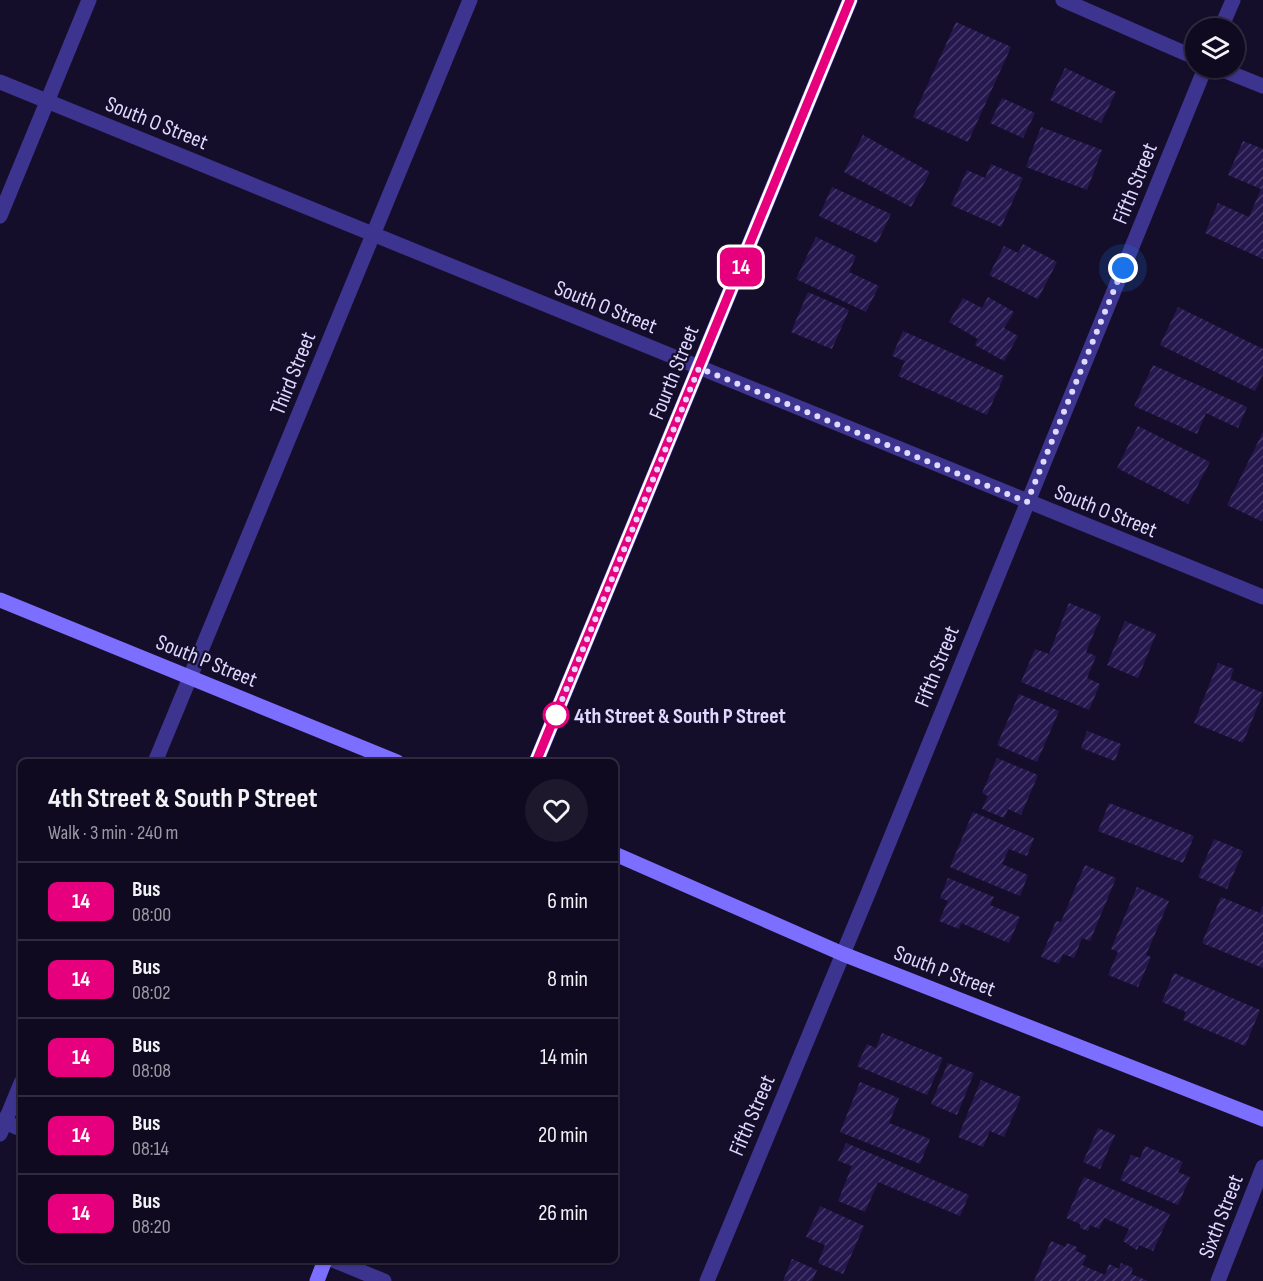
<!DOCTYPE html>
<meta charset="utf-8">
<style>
body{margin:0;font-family:"Sofia Sans Condensed",sans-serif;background:#1e182d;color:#f1f3f6;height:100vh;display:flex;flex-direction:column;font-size:22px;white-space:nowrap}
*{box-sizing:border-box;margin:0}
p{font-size:20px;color:#9c9aa5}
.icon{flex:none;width:33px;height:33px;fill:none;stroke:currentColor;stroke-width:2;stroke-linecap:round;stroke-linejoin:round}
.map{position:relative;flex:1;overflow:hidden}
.details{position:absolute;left:18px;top:759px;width:600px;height:504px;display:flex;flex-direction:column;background:#100a20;border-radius:9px;box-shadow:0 2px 4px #0004,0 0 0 2px #302b3e}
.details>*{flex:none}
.badge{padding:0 12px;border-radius:9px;font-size:21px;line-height:39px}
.controls{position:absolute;left:1185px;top:18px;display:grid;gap:12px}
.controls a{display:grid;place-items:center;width:60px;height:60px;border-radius:50%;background:#100a20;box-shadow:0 2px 4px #0004,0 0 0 2px #302b3e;font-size:30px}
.you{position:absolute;width:30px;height:30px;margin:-15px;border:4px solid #fff;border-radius:50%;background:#1a73e8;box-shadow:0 0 0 9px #1a73e833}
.map>.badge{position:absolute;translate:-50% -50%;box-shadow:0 0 0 3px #fff}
.round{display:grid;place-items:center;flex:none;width:63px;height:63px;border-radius:32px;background:#1e182d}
.summary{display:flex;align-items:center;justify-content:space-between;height:102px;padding:0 30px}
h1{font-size:28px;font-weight:700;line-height:45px}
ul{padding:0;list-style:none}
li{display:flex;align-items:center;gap:18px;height:78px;padding:0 30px;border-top:2px solid #302b3e}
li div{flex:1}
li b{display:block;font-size:22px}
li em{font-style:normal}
li .badge{min-width:66px;font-weight:700;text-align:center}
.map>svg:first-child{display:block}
.building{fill:url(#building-hatch)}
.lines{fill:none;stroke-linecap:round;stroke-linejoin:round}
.street{stroke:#3d348f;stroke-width:15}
.secondary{stroke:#7c6fff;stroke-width:15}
.line-casing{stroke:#fff;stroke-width:14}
.line{stroke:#e6007e;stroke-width:9}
.walk{stroke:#dfd8ff;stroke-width:6;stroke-dasharray:0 10.8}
.stop-dot{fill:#fff;stroke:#e6007e;stroke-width:3}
.labels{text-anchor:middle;stroke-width:4.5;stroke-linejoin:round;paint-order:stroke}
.street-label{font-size:22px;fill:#dfd8ff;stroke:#150e2b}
.stop-label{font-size:22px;font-weight:bold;fill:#dfd8ff;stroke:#150e2b;text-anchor:start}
</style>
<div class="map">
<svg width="1263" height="1281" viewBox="0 0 1263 1281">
<defs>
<pattern id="building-hatch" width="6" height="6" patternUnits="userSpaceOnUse" patternTransform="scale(1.5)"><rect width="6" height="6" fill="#26184e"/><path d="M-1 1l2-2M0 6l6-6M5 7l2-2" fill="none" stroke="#453969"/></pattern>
</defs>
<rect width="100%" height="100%" fill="#150e2b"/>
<g class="building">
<path d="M956 22 1011 47 968 142 913 117Z"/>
<path d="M1065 68 1116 92 1101 123 1050 100Z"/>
<path d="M1002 98 1035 113 1023 138 990 123Z"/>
<path d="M1041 127 1102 150 1087 190 1026 167Z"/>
<path d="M863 135 930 172 911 207 844 172Z"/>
<path d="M1243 141 1263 149V259L1205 233 1218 203 1249 217 1261 189 1228 175Z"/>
<path d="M991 164 1023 178 1001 227 951 205 967 170 985 178Z"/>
<path d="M832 187 891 214 877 243 819 216Z"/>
<path d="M816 237 856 256 849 272 879 286 866 312 796 279Z"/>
<path d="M1023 244 1057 262 1038 299 989 275 1004 246 1018 253Z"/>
<path d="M808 292 849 310 832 349 791 332Z"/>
<path d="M988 297 1014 312 1004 328 1018 336 1004 361 975 345 978 339 949 322 963 298 982 308Z"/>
<path d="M1178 307 1263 349V374L1255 391 1160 345Z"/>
<path d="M903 331 1004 376 987 415 898 376 905 361 892 356Z"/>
<path d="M1153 365 1247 407 1238 428 1206 413 1197 434 1134 406Z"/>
<path d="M1138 426 1210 462 1188 504 1117 468Z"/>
<path d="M1263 432V518L1261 521 1227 505Z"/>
<path d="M1069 603 1101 616 1086 652 1096 656 1087 678 1100 684 1089 710 1021 682 1035 649 1049 654Z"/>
<path d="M1125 621 1156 634 1138 678 1107 665Z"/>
<path d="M1218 663 1234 669 1230 679 1263 693 1243 743 1194 723Z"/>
<path d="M1019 694 1059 711 1037 762 997 745Z"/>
<path d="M1087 731 1121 744 1115 761 1081 748Z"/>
<path d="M997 758 1038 775 1021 815 1008 809 1004 818 982 809 988 796 982 793Z"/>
<path d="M1109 803 1194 836 1183 863 1098 831Z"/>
<path d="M973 812 1034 838 1027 856 1009 849 1002 864 1028 875 1020 896 950 867Z"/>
<path d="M1214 839 1243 851 1227 889 1198 877Z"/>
<path d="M1085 865 1116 878 1090 941 1082 938 1074 958 1063 954 1059 964 1041 957 1056 921 1061 922Z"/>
<path d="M948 878 994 897 990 905 1020 917 1009 943 961 923 959 929 939 921 948 901 940 898Z"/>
<path d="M1137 887 1169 901 1146 955 1151 957 1138 987 1108 975 1118 952 1111 949Z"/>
<path d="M1221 897 1260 913 1263 906V968L1202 943Z"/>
<path d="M1174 973 1260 1010 1245 1046 1183 1020 1186 1012 1162 1002Z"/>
<path d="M882 1033 943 1058 927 1095 857 1066 867 1044 876 1048Z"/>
<path d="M948 1063 974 1073 957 1115 931 1104Z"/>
<path d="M981 1080 1021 1097 1004 1137 990 1131 983 1147 958 1137Z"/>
<path d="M860 1082 899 1098 889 1123 930 1139 920 1164 840 1132Z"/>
<path d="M1098 1128 1115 1135 1100 1169 1083 1162Z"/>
<path d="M846 1143 969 1195 960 1216 878 1182 865 1212 838 1201 852 1166 838 1161Z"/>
<path d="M1145 1146 1183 1162 1178 1172 1190 1177 1178 1205 1120 1180 1131 1155 1140 1158Z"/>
<path d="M1084 1177 1170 1214 1153 1251 1139 1245 1137 1250 1123 1241 1129 1229 1104 1218 1099 1229 1090 1225 1088 1231 1080 1228V1224L1066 1218Z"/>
<path d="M820 1206 864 1226 843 1274 818 1263 825 1245 806 1237Z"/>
<path d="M1051 1241 1065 1247 1067 1243 1077 1247 1076 1251 1087 1256 1082 1265 1105 1275 1109 1264 1119 1269 1121 1263 1133 1268 1131 1274 1148 1281H1034Z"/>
<path d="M792 1259 817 1270 812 1281H783Z"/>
</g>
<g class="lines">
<g class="street">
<path d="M1063 0 1196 58"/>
<path d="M1221 28 1233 0"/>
<path d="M1218 68 1263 86"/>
<path d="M0 82 1263 597"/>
<path d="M0 216 89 0"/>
<path d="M155 762 470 0"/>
<path d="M0 1120 21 1129"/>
<path d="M0 1134 21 1083"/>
<path d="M333 1260 384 1281"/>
<path d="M707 1281 867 896 1205 68"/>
<path d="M1218 1281 1263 1167"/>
</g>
<g class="secondary">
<path d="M0 600 397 762"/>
<path d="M536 762 850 0"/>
<path d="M615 854 843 954 1263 1119"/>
<path d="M317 1281 325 1260"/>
</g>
</g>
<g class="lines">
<defs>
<path id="line" d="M536 762 850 0"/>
</defs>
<use href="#line" class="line-casing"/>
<use href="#line" class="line"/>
<path class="walk" d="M556 715 555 717 699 368 1027 502 1123 268"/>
</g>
<circle class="stop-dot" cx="556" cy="715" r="12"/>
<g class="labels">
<g class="street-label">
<text transform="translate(157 122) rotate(22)" y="8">South O Street</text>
<text transform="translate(1134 183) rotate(-68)" y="8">Fifth Street</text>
<text transform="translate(606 306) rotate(22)" y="8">South O Street</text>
<text transform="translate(673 372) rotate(-68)" y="8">Fourth Street</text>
<text transform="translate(292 373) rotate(-68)" y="8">Third Street</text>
<text transform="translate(1106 510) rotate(22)" y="8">South O Street</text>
<text transform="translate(207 660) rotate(22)" y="8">South P Street</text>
<text transform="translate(936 666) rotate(-68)" y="8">Fifth Street</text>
<text transform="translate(945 970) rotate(21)" y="8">South P Street</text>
<text transform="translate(751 1115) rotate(-67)" y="8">Fifth Street</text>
<text transform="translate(1220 1216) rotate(-69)" y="8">Sixth Street</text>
</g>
<g class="stop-label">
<text x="574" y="723">4th Street &amp; South P Street</text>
</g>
</g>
</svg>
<div class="controls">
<a><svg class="icon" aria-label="layers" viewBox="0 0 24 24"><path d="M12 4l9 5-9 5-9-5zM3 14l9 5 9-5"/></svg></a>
</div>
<div class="you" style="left:1123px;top:268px"></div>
<b class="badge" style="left:741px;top:267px;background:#e6007e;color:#fff">14</b>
<section class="details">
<div class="summary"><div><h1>4th Street &amp; South P Street</h1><p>Walk · 3 min · 240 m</p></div><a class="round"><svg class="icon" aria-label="heart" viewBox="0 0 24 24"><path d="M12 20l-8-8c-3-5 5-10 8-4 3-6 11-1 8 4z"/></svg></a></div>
<ul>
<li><span class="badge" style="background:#e6007e;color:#fff">14</span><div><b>Bus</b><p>08:00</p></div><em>6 min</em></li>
<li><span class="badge" style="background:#e6007e;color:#fff">14</span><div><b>Bus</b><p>08:02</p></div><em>8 min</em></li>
<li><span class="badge" style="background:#e6007e;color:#fff">14</span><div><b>Bus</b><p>08:08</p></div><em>14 min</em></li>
<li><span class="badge" style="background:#e6007e;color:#fff">14</span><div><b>Bus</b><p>08:14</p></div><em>20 min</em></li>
<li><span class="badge" style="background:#e6007e;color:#fff">14</span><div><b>Bus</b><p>08:20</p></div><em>26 min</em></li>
</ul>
</section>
</div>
